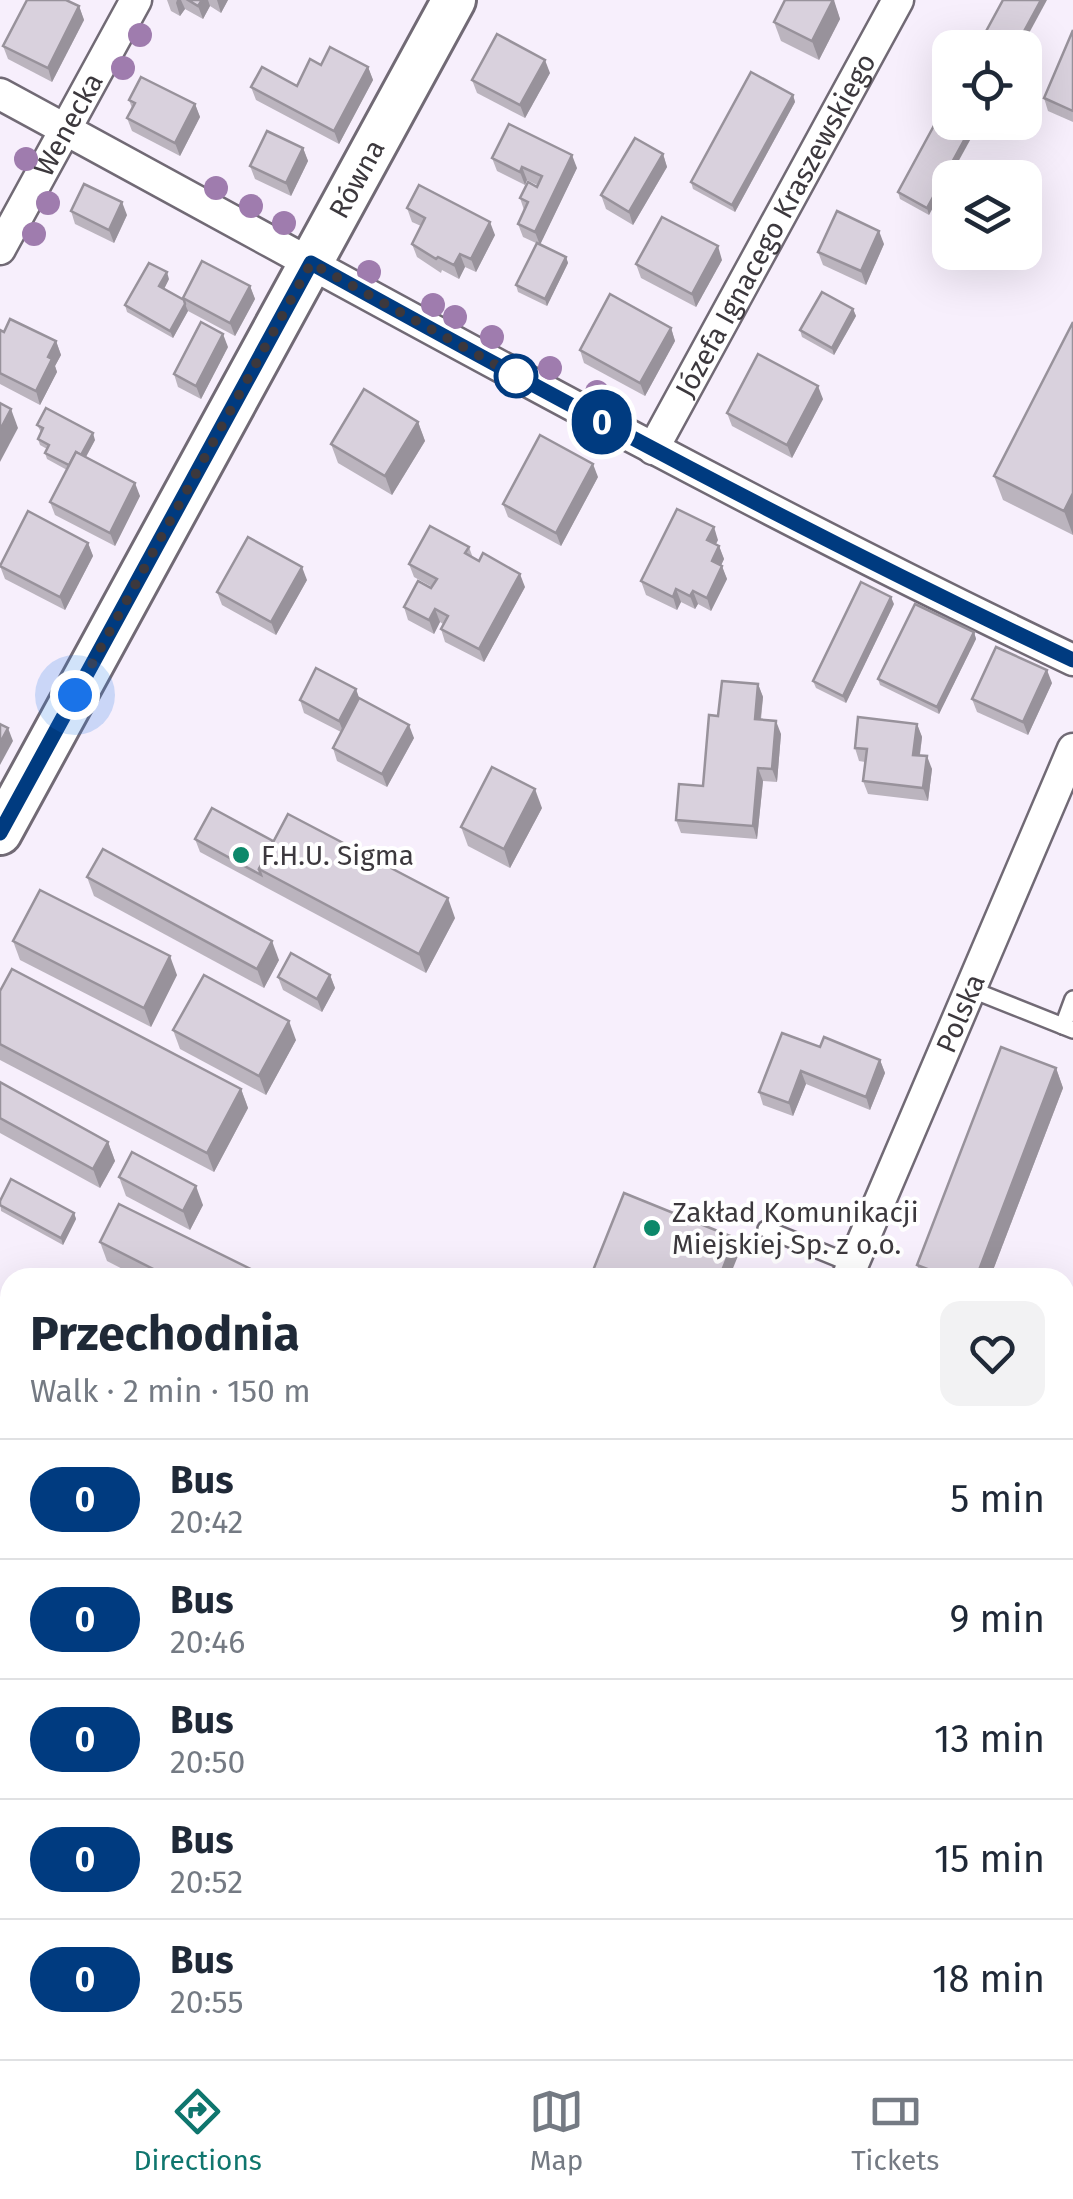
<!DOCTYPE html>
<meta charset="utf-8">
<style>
body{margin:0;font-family:"Fira Sans",sans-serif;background:#f2f2f3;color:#1f2937;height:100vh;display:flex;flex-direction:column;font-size:38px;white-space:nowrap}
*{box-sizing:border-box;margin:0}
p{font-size:32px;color:#747a83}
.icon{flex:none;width:55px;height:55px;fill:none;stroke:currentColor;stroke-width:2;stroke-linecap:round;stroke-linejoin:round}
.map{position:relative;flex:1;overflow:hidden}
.side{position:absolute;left:0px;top:1268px;width:1075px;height:792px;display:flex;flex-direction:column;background:#fff;border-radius:30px 30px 0 0;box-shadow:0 10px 40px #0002}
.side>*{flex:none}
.badge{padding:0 20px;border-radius:32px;font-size:35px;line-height:65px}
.buttons{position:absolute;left:932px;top:30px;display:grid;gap:20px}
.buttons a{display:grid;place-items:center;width:110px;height:110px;border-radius:20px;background:#fff;box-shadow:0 10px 40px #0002;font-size:50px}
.you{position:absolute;width:50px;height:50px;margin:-25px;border:8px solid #fff;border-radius:50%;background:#1a73e8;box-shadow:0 0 0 15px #1a73e833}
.map>.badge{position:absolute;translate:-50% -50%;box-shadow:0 0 0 5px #fff}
.round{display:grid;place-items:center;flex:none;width:105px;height:105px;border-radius:20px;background:#f2f2f3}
.summary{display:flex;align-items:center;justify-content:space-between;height:170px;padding:0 30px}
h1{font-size:48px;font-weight:700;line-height:75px}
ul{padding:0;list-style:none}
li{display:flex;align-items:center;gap:30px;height:120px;padding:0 30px;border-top:2px solid #e0e1e3}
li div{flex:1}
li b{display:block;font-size:38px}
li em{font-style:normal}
li .badge{min-width:110px;font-weight:700;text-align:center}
.menu{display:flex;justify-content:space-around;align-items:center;height:140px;border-top:2px solid #e0e1e3;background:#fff;font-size:28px;color:#747a83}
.menu a{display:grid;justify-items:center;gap:5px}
.menu .selected{color:#0f766e}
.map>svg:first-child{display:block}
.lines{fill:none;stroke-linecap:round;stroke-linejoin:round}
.lane-casing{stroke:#716a75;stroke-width:20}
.street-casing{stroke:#716a75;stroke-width:35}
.secondary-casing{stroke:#716a75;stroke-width:48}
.lane{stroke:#fff;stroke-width:15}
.street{stroke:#fff;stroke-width:30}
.secondary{stroke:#fff;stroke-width:42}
.tree{fill:#9f7cae}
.wall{fill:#bbb4be}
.shaded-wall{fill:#98929b}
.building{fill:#d9d1dd;stroke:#98929b;stroke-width:2.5}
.line-casing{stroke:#fff;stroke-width:22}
.line{stroke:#003b80;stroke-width:15}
.walk{stroke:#3c383d;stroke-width:10;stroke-dasharray:0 18}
.stop-dot{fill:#fff;stroke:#003b80;stroke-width:5}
.poi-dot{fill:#0c886a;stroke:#fff;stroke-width:4}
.labels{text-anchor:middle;stroke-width:8;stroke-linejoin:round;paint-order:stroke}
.street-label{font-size:28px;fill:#3c383d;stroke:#fff}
.poi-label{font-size:28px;fill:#3c383d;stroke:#fff;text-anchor:start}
</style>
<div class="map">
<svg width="1073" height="2059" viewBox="0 0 1073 2059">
<rect width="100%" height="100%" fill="#f7effc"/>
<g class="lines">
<defs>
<g id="lane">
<path d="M970 989 1073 1030"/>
<path d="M1063 1026 1073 999"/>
<path d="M766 1229 852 1264"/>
<path d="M1065 1714 1073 1717"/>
<path d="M830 2059 833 2050"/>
</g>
<g id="street">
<path d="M0 94C356 287 708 486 1073 660"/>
<path id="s1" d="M0 249 136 0"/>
<path id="s2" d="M653 449 898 0"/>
<path id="s3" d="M847 1278 1073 749"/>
<path d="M0 1460 10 1465"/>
<path d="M0 1752 10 1756"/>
<path d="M0 1902 10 1885"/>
<path d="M210 2059 215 2050"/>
<path d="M530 2059 533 2050"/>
</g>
<g id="secondary">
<path id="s4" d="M0 833 454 0"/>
</g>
</defs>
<use href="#lane" class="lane-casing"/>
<use href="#street" class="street-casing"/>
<use href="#secondary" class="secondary-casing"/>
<use href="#lane" class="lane"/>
<use href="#street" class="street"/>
<use href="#secondary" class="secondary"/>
</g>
<g class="tree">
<circle cx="140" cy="35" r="12"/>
<circle cx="123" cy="68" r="12"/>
<circle cx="26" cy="159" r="12"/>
<circle cx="216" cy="188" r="12"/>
<circle cx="48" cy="203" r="12"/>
<circle cx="251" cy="206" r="12"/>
<circle cx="284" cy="223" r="12"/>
<circle cx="34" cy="234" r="12"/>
<circle cx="369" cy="272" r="12"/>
<circle cx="433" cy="305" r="12"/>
<circle cx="455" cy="317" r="12"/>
<circle cx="492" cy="337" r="12"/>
<circle cx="550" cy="368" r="12"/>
<circle cx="597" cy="392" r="12"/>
</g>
<g class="wall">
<path d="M167 0H228L221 13 210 6 203 19 185 9 180 16 171 11Z"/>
<path d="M834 2 840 19 819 60 781 41 774 22Z"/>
<path d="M79 6 84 20 52 82 8 59 3 46Z"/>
<path d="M1073 30V122L1048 111 1044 98Z"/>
<path d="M321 65 368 67 373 80 339 144 256 100 251 87 297 86Z"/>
<path d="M550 73 525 118 477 93 472 80Z"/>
<path d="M793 95 795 102 735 212 693 189 691 182Z"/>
<path d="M950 96 929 215 900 199 898 192Z"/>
<path d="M129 100 195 104 200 117 180 156 132 131 127 118 132 108Z"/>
<path d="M303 148 308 161 291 196 255 179 250 166Z"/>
<path d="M663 154 667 167 633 225 606 209 601 195Z"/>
<path d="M492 158 577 168 540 244 566 257 568 263 547 306 518 292 516 285 536 243 523 237 518 224 524 210 520 198 537 185 527 180 525 185 497 171Z"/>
<path d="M407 208 495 235 476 272 465 267 459 279 442 270 441 273 417 257 412 244 421 226 412 222Z"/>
<path d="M71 211 127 215 114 243 75 224Z"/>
<path d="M884 244 866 285 823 265 818 252Z"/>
<path d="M722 260 696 307 641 278 636 264Z"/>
<path d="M169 279 164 289 184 300 183 298 250 286 255 299 235 336 188 311 173 338 127 312 125 305Z"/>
<path d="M853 309 856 316 834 355 802 337 800 330Z"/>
<path d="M1073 322V535L1003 500 994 476Z"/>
<path d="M671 328 675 341 645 396 584 363 580 350Z"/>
<path d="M0 330 56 341 61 355 55 366 57 372 40 405 0 384Z"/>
<path d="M228 347 201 399 178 387 174 374Z"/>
<path d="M823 399 792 458 732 426 727 413Z"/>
<path d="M418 422 425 441 392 495 338 463 331 444Z"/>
<path d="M37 425 95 440 86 457 140 496 115 546 55 515 50 502 67 470 47 459 45 453 47 449 40 445 38 439 41 432Z"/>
<path d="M598 477 561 546 508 517 503 504Z"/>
<path d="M718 540 716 544 719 546 724 559 721 565 727 579 711 611 698 604 695 609 681 602 677 610 646 595 641 581Z"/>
<path d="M88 543 93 556 65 610 5 579 0 566Z"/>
<path d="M469 547 473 558 525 587 484 662 445 642 441 629 443 624 440 622 434 634 408 620 404 607 432 587 414 577 409 564Z"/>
<path d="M307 580 276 635 222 605 217 592Z"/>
<path d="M894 604 846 703 816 688 813 681Z"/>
<path d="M974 632 976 639 939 714 880 685 878 679Z"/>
<path d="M1052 683 1028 735 977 712 972 699Z"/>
<path d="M758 684 763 697 761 720 781 734 777 782 763 781 757 839 681 833 676 820 703 786 718 716Z"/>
<path d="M359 698 414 738 387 787 337 761 333 748 341 732 304 713 300 700Z"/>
<path d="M917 724 922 737 920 755 932 769 928 801 868 794 863 781 865 762 859 761 855 748Z"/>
<path d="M542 808 510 868 468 846 461 827Z"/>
<path d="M195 839 273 841 455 918 426 973 200 852Z"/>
<path d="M87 877 279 960 264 988 94 896Z"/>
<path d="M13 941 177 975 151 1027 20 960Z"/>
<path d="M330 975 335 988 322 1012 283 990 278 977Z"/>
<path d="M0 991 241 1089 248 1108 214 1172 0 1060Z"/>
<path d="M173 1030 296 1040 266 1095 180 1049Z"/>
<path d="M820 1047 880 1060 885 1073 870 1110 806 1084 793 1116 763 1105 759 1092Z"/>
<path d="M1056 1068 1063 1088 990 1278H922L917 1265Z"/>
<path d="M0 1082 108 1142 115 1161 100 1188 0 1133Z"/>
<path d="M119 1177 203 1205 190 1230 126 1196Z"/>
<path d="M0 1201 74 1213 76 1219 63 1245 1 1211Z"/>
<path d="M100 1242 269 1278H140L107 1261Z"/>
<path d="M1065 1333 1073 1336V1454L1065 1451Z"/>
<path d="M0 1354 10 1359V1425L0 1420Z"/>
<path d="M1073 1581V1609L1067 1596Z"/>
<path d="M10 1658V1714L0 1710V1680Z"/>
<path d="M1065 1833 1073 1836V1895L1065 1891Z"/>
<path d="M1073 1951V2035L1065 2032V1972Z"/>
<path d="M0 1975 26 2050 21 2059H7L0 2055Z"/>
<path d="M422 2050H473L470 2059H438L423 2053Z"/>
<path d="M730 2050H792L788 2059H733Z"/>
</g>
<g class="shaded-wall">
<path d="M177 0H181L185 9 180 16 176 3Z"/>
<path d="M202 0H208L210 6 203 19 198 6Z"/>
<path d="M217 0H228L221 13Z"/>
<path d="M823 0H834L840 19 819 60 812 41Z"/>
<path d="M1041 0H1047L1021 48H1015Z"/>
<path d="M79 6 84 20 52 82 48 68Z"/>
<path d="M545 60 550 73 525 118 520 105Z"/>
<path d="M368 67 373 80 339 144 334 131Z"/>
<path d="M793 95 795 102 735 212 732 205Z"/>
<path d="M195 104 200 117 180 156 175 143Z"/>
<path d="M974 122H980L929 215 927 208Z"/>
<path d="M303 148 308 161 291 196 286 183Z"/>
<path d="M663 154 667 167 633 225 629 212Z"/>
<path d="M572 155 577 168 540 245 535 232Z"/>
<path d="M522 167 527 180 525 185 520 172Z"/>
<path d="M122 202 127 215 114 243 109 230Z"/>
<path d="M490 222 495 235 476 272 471 259Z"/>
<path d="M879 231 884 244 866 285 861 271Z"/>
<path d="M718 246 722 260 696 307 692 294Z"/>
<path d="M460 254 465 267 459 279 454 265Z"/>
<path d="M566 257 568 263 547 306 545 299Z"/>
<path d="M167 272 169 279 162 293 159 286Z"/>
<path d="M250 286 255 299 235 336 230 323Z"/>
<path d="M185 304 188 311 173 338 170 331Z"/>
<path d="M853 309 856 316 834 355 832 348Z"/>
<path d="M671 328 675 341 645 396 640 383Z"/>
<path d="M223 334 228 347 201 399 196 386Z"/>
<path d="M56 341 61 355 55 366 57 372 40 405 36 391 48 357Z"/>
<path d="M818 386 823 399 792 458 787 445Z"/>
<path d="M11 409 18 428 0 462V430Z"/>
<path d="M418 422 425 441 392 495 385 476Z"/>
<path d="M93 433 95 440 76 475 74 468Z"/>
<path d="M593 464 598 477 561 546 556 533Z"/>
<path d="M135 483 140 496 115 546 110 533Z"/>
<path d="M1073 493V535L1064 511Z"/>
<path d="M714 527 718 540 711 553 707 540Z"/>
<path d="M88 543 93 556 65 610 60 597Z"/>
<path d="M719 546 724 559 717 574 712 561Z"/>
<path d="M722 566 727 579 711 611 707 598Z"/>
<path d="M302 567 307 580 276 635 271 622Z"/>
<path d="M520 574 525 587 484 662 479 649Z"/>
<path d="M676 589 681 602 677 610 673 597Z"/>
<path d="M693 591 698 604 695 609 690 596Z"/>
<path d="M891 597 894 604 846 703 843 696Z"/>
<path d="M435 609 440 622 434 634 429 620Z"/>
<path d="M974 632 976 639 939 714 937 707Z"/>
<path d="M1047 670 1052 683 1028 735 1023 722Z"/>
<path d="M758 684 763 697 759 732 755 719Z"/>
<path d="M356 689 361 703 344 734 339 721Z"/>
<path d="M776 721 781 734 777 782 772 769Z"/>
<path d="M917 724 922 737 918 768 913 755Z"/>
<path d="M409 725 414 738 387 787 382 774Z"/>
<path d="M8 728 13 741 0 765V743Z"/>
<path d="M927 756 932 769 928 801 923 788Z"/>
<path d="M758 768 763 781 757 839 753 826Z"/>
<path d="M535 789 542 808 510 868 504 849Z"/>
<path d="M448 898 455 918 426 973 419 954Z"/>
<path d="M272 941 279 960 264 988 257 969Z"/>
<path d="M170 956 177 975 151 1027 144 1008Z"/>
<path d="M330 975 335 988 322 1012 317 999Z"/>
<path d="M289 1021 296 1040 266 1095 259 1076Z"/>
<path d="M880 1060 885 1073 870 1110 866 1097Z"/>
<path d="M1056 1068 1063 1088 990 1278H976Z"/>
<path d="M801 1071 806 1084 793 1116 789 1103Z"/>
<path d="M241 1089 248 1108 214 1172 207 1153Z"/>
<path d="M108 1142 115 1161 100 1188 93 1169Z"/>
<path d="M196 1186 203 1205 190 1230 183 1211Z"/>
<path d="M74 1213 76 1219 63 1245 61 1238Z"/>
<path d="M735 1238 740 1251 729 1278H719Z"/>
<path d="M10 1601V1613L4 1627 1 1620Z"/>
<path d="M8 1629 10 1635V1649L0 1673V1648Z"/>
<path d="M14 2050H26L21 2059H16Z"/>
<path d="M459 2050H473L470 2059H462Z"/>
<path d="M767 2050H792L788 2059H770Z"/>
<path d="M1043 2050H1056L1054 2059H1039Z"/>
</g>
<g class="building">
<path d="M27 0H66L79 6 48 68 3 46Z"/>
<path d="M188 0H202L198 6Z"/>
<path d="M785 0H833L812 41 774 22Z"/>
<path d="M1003 0H1041L1015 48H977Z"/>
<path d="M1073 30V111L1044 98Z"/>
<path d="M497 34 545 60 520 105 472 80Z"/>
<path d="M330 47 368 67 334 131 251 87 262 67 297 86 310 59 321 65Z"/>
<path d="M751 72 793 95 732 205 691 182Z"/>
<path d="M141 77 195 104 175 143 127 118 135 103 129 100Z"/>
<path d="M950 96V122H974L927 208 898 192Z"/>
<path d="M509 124 572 155 535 232 518 224 528 202 520 198 528 182 537 187 542 176 522 167 520 172 492 158Z"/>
<path d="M267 131 303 148 286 183 250 166Z"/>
<path d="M635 138 663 154 629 212 601 195Z"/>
<path d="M84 184 122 202 109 230 71 211Z"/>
<path d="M419 185 490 222 471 259 460 254 454 265 438 257 436 259 412 244 425 218 407 208Z"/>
<path d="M837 211 879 231 861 271 818 252Z"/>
<path d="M662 217 718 246 692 294 636 264Z"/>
<path d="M537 243 566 257 545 299 516 285Z"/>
<path d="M202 261 250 286 230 323 183 298Z"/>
<path d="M149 263 167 272 159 286 184 300 185 304 170 331 125 305Z"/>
<path d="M822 292 853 309 832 348 800 330Z"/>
<path d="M610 294 671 328 640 383 580 350Z"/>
<path d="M10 319 56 341 48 357 52 359 36 391 0 373V330L4 332Z"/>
<path d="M201 322 223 334 196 386 174 374Z"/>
<path d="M1073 322V493L1064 511 994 476Z"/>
<path d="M758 354 818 386 787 445 727 413Z"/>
<path d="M364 389 418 422 385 476 331 444Z"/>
<path d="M0 403 11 409 0 430Z"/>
<path d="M46 408 93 433 81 455 76 452 69 465 45 453 49 445 38 439 43 428 37 425Z"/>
<path d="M540 435 593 464 556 533 503 504Z"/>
<path d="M76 452 135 483 110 533 50 502Z"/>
<path d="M677 509 714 527 707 540 719 546 712 561 722 566 707 598 693 591 690 596 676 589 673 597 641 581Z"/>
<path d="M28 511 88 543 60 597 0 566Z"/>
<path d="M430 526 469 547 465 553 479 561 483 553 520 574 479 649 441 629 448 616 435 609 429 620 404 607 418 581 431 588 437 579 409 564Z"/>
<path d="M248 537 302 567 271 622 217 592Z"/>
<path d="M861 582 891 597 843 696 813 681Z"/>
<path d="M915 604 974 632 937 707 878 679Z"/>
<path d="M996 647 1047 670 1023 722 972 699Z"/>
<path d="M316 668 356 689 339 721 300 700Z"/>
<path d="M722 681 758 684 755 719 776 721 772 769 758 768 753 826 676 820 679 784 703 786 709 715 718 716Z"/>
<path d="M359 698 409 725 382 774 333 748Z"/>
<path d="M858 717 917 724 913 755 927 756 923 788 863 781 867 749 855 748Z"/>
<path d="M0 724 8 728 0 743Z"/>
<path d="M492 767 535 789 504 849 461 827Z"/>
<path d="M212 808 273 841 259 869 261 875 195 839Z"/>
<path d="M288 814 448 898 419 954 259 869Z"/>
<path d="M103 849 272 941 257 969 87 877Z"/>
<path d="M40 890 170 956 144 1008 13 941Z"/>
<path d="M291 953 330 975 317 999 278 977Z"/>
<path d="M12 969 241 1089 207 1153 0 1044V991Z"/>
<path d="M204 975 289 1021 259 1076 173 1030Z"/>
<path d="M782 1033 820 1047 824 1037 880 1060 866 1097 801 1071 789 1103 759 1092Z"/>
<path d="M1001 1047 1056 1068 976 1278H951L917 1265Z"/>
<path d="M0 1082 108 1142 93 1169 0 1118Z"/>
<path d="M132 1152 196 1186 183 1211 119 1177Z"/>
<path d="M11 1179 74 1213 61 1238 0 1205V1201Z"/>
<path d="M624 1193 735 1238 719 1278H590Z"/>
<path d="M119 1204 269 1278H171L100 1242Z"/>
<path d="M1065 1333 1073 1336V1437L1065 1434Z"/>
<path d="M0 1354 10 1359V1414L0 1409Z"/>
<path d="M1073 1581V1598L1067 1596Z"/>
<path d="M0 1597 10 1601 1 1620 0 1619Z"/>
<path d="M0 1626 8 1629 0 1648Z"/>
<path d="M10 1658V1703L0 1699V1680Z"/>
<path d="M1065 1833 1073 1836V1878L1065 1875Z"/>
<path d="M1073 1951V2019L1065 2016V1972Z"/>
<path d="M0 1975 10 1980V2050H14L13 2052 0 2045Z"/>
<path d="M267 2050H298L312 2058 262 2059Z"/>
<path d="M565 2050H627L624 2059H561Z"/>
<path d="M990 2050H1043L1039 2059H987Z"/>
</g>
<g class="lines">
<defs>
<path id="line" d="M0 833 311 263C562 402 814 538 1073 660"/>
</defs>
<use href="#line" class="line-casing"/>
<use href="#line" class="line"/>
<path class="walk" d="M75 695 311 263 516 376"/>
</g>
<circle class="stop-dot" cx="516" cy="376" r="20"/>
<g class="poi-dot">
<circle cx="241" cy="855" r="10"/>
<circle cx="652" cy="1228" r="10"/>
</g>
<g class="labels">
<g class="street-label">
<text dy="10" stroke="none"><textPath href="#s1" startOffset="142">Wenecka</textPath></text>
<text dy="10" stroke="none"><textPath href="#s4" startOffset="745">Równa</textPath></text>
<text dy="10" stroke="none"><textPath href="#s2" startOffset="255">Józefa Ignacego Kraszewskiego</textPath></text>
<text dy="10" stroke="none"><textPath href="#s3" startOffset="288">Polska</textPath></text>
</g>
<g class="poi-label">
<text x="261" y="865">F.H.U. Sigma</text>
<text x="672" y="1222">Zakład Komunikacji<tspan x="672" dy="32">Miejskiej Sp. z o.o.</tspan></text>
</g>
</g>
</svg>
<div class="buttons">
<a><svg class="icon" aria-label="locate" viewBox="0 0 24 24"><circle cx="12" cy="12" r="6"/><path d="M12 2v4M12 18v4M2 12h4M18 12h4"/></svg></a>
<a><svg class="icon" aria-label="layers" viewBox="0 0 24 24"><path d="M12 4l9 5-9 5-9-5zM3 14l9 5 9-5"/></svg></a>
</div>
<div class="you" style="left:75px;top:695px"></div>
<b class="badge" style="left:602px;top:422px;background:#003b80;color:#fff">0</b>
<section class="side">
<div class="summary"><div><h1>Przechodnia</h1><p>Walk · 2 min · 150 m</p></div><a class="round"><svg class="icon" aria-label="heart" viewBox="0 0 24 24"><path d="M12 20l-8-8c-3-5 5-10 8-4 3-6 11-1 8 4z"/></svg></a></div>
<ul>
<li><span class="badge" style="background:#003b80;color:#fff">0</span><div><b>Bus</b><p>20:42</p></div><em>5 min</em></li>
<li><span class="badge" style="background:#003b80;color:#fff">0</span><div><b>Bus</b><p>20:46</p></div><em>9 min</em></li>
<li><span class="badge" style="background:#003b80;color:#fff">0</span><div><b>Bus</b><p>20:50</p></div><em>13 min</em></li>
<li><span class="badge" style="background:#003b80;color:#fff">0</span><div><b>Bus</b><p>20:52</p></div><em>15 min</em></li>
<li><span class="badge" style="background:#003b80;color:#fff">0</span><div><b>Bus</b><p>20:55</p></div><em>18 min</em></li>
</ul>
</section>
</div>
<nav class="menu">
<a class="selected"><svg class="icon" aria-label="directions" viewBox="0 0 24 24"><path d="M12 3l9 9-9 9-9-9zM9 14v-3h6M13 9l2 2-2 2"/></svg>Directions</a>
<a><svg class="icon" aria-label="map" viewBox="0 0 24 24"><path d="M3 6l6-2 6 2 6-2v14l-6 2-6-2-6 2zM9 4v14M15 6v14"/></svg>Map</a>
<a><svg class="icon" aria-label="tickets" viewBox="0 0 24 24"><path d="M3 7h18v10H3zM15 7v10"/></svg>Tickets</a>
</nav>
